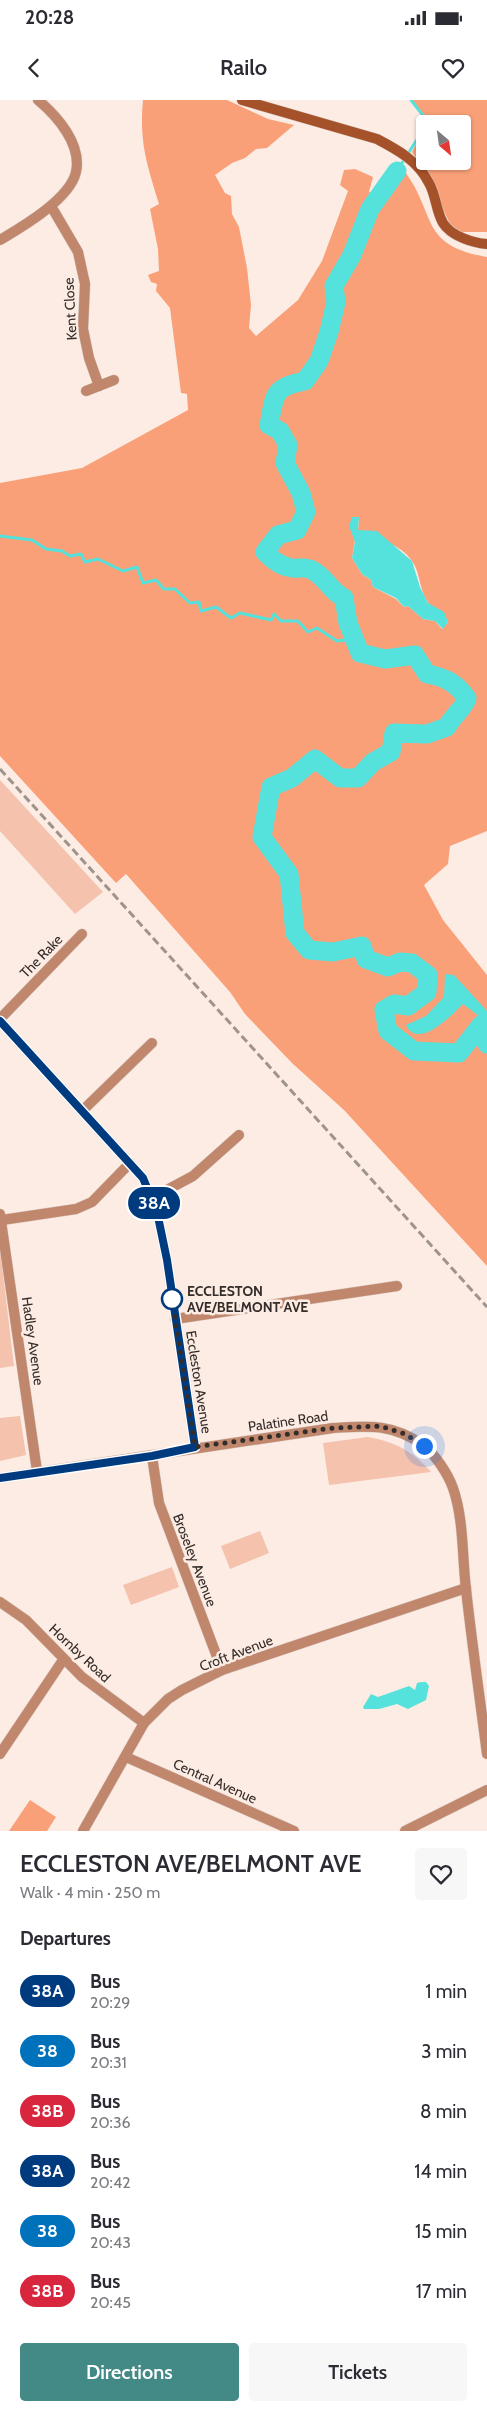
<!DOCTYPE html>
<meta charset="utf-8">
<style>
body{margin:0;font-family:Cabin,sans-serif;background:#f7f7f7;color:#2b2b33;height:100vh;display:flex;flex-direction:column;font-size:19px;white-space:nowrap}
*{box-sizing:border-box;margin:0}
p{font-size:16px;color:#7c7c81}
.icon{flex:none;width:28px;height:28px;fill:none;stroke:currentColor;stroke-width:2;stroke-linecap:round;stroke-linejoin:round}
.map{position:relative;height:1731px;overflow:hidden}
.panel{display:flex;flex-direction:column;background:#fff;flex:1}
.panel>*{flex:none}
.badge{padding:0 10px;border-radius:16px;font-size:18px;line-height:32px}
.needle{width:32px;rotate:151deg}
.controls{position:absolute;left:416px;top:15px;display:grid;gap:10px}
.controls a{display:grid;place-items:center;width:55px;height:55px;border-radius:5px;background:#fff;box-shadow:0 1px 4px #0004;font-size:25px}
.you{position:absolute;width:25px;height:25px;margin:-12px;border:4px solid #fff;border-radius:50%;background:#1a73e8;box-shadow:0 0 0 8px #1a73e833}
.map>.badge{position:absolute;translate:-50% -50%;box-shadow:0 0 0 2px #fff}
h2{padding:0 20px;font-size:19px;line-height:45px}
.round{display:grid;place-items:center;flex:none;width:52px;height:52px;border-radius:5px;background:#f7f7f7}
.summary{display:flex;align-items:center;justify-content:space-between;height:85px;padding:0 20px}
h1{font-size:24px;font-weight:600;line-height:38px}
.button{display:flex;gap:10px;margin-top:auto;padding:10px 20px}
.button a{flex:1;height:58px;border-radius:5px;background:#438a87;color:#fff;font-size:20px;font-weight:600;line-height:58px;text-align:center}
.button a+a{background:#f7f7f7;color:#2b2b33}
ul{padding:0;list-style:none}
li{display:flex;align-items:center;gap:15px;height:60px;padding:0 20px}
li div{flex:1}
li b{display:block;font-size:19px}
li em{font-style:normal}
li .badge{min-width:55px;font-weight:700;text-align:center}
.status{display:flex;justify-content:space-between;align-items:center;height:35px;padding:0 25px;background:#fff;direction:ltr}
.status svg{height:14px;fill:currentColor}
header{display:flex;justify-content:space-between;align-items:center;height:65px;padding:0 20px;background:#fff;font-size:22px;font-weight:600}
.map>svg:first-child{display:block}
.green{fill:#f4c2ad}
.forest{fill:#f9a078;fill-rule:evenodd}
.water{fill:#56e2dc}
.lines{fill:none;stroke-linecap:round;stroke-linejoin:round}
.stream{stroke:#56e2dc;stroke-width:3}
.river{stroke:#56e2dc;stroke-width:19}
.street-casing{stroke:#d8cac3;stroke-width:11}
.secondary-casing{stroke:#d8cac3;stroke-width:11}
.street{stroke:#c1876d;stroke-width:10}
.secondary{stroke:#a55129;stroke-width:10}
.rail{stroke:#9f938d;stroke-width:3;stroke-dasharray:8 4;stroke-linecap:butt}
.line-casing{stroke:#fff;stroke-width:11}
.line{stroke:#003b80;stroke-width:8}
.walk{stroke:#352d2a;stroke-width:5;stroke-dasharray:0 9}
.stop-dot{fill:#fff;stroke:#003b80;stroke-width:2.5}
.labels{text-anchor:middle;stroke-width:5;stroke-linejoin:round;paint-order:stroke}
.street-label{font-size:14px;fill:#352d2a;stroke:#fcece4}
.stop-label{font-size:14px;font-weight:bold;fill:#352d2a;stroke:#fcece4;text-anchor:start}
</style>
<div class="status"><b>20:28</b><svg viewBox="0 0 49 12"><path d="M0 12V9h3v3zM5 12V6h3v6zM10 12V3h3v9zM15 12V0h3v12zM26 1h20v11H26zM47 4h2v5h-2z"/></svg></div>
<header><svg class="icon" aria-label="back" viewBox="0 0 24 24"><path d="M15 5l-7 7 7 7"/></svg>Railo<svg class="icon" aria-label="heart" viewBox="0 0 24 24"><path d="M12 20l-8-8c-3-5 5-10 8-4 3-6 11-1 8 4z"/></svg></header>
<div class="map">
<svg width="487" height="1731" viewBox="0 0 487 1731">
<rect width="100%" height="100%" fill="#fcece4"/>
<g class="green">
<path d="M0 680 103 792 75 814 0 731Z"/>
<path d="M0 1149 14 1266 0 1268Z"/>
<path d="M20 1316 26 1355 0 1361V1318Z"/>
<path d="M368 1337C395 1342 413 1351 431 1372L329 1385 323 1343Z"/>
<path d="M260 1431 269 1453 230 1469 221 1446Z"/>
<path d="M172 1467 179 1487 131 1505 123 1485Z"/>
</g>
<g class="forest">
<path d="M143 0H227L268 19 294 25 267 48 256 49 245 58 232 63 215 75 225 93 231 96 232 114 239 127 247 168 251 205 249 228 256 236 298 200 322 161 348 91 340 85 344 70 355 69 373 77 369 92 378 97 402 68C438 113 417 145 487 157V731L450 746 448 764 424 785 443 820 487 875V1166L344 1010 293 964 245 914 230 892 126 774 116 783 0 656V383L82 368 188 310 187 294 181 293 170 208 156 191 157 184 151 182 148 175 159 171 158 149 150 109 159 104C147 64 139 43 143 0ZM359 417 358 430C375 438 401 444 412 461 420 472 419 488 427 501 433 511 443 508 448 522L442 529 435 521 423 519 408 506 404 507 396 499 373 487 371 480 362 474 352 458Z"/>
<path d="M411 0H487V132H461L450 124 442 107 437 88 412 52 425 27V61H462V24H427L428 22Z"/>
<path d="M30 1700 56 1717 47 1731H9Z"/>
</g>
<g class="water">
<path d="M352 417H359L358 430 377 431 412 461 420 487 428 503 444 512 448 522 443 529 435 521 423 519 408 506 404 507 396 498 373 487 371 480 362 474 352 458 355 442 349 426Z"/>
<path d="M445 874 454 875 487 911V922L463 904C453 914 418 951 406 925L426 916 444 897Z"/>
<path d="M421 1582H426L429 1586 426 1600 408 1609 397 1604 379 1609H364L363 1607 371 1594 378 1597 409 1586 415 1590 417 1583Z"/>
</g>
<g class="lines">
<g class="stream">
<path d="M411 0 428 22 427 24"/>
<path d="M397 71 425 27"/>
<path d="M0 436 32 440 46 449 62 451 70 456 81 454 85 462 98 459 123 471 137 467 143 483 156 480 164 489H175L190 503 199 502 201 511 216 507 231 518 240 513 271 520 274 514 281 521H298L308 532 317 528 337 541 354 539"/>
</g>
<path class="river" d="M397 71 370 109 352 155 334 186 336 202 329 232 319 261 305 281C272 287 275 295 269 325L280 331 288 345 285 363 301 393 306 412 297 430 278 435 265 452C273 460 280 466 292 468 298 469 306 466 312 470 327 478 329 490 344 498L348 523 360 553 385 559 415 555 427 574C445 577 456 583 467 598 464 609 453 615 447 627L427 634 394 633 391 652 373 662 358 678H340L315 659 292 678 271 687 262 737 289 774 295 833 309 850 333 852 362 846 366 859 388 867 400 862 412 863 428 875 427 892 408 906 394 904 384 910 388 931 414 951 459 953 481 925 487 944"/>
<defs>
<g id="street">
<path d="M51 106 78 152 85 184 83 229 89 258 99 286"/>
<path d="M0 140C22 127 70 99 76 72 82 44 57 16 38 0"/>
<path d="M86 291 114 280"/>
<path d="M0 919 82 834"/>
<path d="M0 921 143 1078 157 1112 167 1160 195 1347"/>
<path d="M82 1011 152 943"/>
<path d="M152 1098 193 1076 239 1035"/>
<path d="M0 1114 37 1371"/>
<path d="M2 1120 76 1109 92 1102 130 1063"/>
<path d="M175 1219 397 1186"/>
<path d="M152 1356 159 1403 222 1570"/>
<path d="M0 1378 333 1328C368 1326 392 1323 423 1345 435 1354 448 1374 453 1388 464 1420 462 1456 466 1489 472 1544 480 1599 487 1654"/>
<path d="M0 1502 26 1520 82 1577 144 1623"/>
<path d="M0 1654 63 1560"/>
<path d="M126 1657 294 1731"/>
<path d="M83 1731 144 1623 168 1599 182 1590 222 1570 466 1488"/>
<path d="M405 1731 487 1690"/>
</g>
<path id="secondary" d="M242 0 377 39C398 50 418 61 429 83 436 95 436 111 443 123 451 136 473 143 487 144"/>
</defs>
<use href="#street" class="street-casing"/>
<use href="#secondary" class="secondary-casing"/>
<use href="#street" class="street"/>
<use href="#secondary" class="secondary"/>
<path class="rail" d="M0 669 487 1207"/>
</g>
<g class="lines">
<defs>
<path id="line" d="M0 921 143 1078 157 1112 167 1160 195 1347 152 1356 0 1378"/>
</defs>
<use href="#line" class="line-casing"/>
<use href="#line" class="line"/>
<path class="walk" d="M172 1199 195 1347 333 1328 380 1326 405 1334 424 1346"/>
</g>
<circle class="stop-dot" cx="172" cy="1199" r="10"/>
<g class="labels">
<g class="street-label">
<text transform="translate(70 209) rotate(-93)" y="5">Kent Close</text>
<text transform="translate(41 856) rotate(-46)" y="5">The Rake</text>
<text transform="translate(33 1241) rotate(82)" y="5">Hadley Avenue</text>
<text transform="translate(199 1282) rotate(81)" y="5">Eccleston Avenue</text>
<text transform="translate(288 1321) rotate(-8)" y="5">Palatine Road</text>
<text transform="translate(195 1460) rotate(69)" y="5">Broseley Avenue</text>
<text transform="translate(80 1553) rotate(43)" y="5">Hornby Road</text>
<text transform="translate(236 1553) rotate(-21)" y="5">Croft Avenue</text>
<text transform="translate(215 1681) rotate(24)" y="5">Central Avenue</text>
</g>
<g class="stop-label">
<text x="187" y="1196">ECCLESTON<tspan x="187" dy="16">AVE/BELMONT AVE</tspan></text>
</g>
</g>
</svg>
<div class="controls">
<a><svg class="needle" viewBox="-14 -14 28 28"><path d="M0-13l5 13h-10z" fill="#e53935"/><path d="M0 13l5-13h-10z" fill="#7c7c81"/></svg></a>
</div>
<div class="you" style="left:424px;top:1346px"></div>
<b class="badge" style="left:154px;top:1103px;background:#003b80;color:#fff">38A</b>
</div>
<section class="panel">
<div class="summary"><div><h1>ECCLESTON AVE/BELMONT AVE</h1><p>Walk · 4 min · 250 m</p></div><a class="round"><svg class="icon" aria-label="heart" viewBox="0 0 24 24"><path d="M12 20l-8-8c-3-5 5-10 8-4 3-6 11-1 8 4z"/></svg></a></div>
<h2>Departures</h2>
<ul>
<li><span class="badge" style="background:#003b80;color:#fff">38A</span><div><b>Bus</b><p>20:29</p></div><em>1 min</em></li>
<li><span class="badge" style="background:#0072bc;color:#fff">38</span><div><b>Bus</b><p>20:31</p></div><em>3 min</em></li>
<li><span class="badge" style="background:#d7263d;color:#fff">38B</span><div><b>Bus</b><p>20:36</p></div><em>8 min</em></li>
<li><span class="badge" style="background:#003b80;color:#fff">38A</span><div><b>Bus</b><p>20:42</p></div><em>14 min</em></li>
<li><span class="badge" style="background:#0072bc;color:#fff">38</span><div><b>Bus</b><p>20:43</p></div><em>15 min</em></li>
<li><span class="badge" style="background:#d7263d;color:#fff">38B</span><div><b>Bus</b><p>20:45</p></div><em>17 min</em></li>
</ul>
<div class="button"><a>Directions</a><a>Tickets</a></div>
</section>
